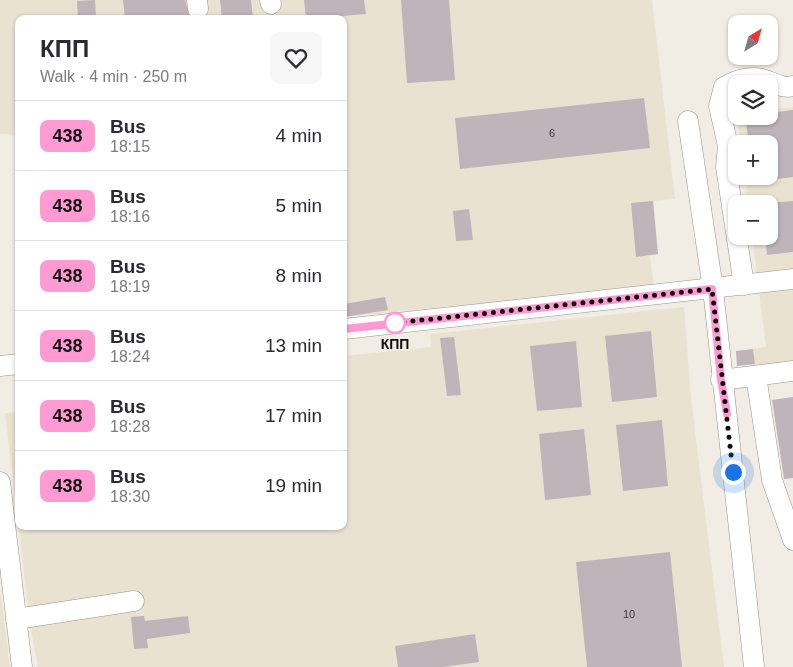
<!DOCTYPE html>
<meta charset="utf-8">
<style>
body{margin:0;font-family:Arial,sans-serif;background:#f7f7f7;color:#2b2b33;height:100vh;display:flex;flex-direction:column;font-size:19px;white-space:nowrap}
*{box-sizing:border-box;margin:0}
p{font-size:16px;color:#7c7c81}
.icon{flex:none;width:28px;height:28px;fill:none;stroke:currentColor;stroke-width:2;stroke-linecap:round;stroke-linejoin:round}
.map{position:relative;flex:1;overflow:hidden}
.panel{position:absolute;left:15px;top:15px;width:332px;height:515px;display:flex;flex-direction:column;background:#fff;border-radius:10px;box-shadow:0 1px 4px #0004}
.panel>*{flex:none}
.badge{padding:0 10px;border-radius:8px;font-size:18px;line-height:32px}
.needle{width:32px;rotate:37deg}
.fabs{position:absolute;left:728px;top:15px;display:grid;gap:10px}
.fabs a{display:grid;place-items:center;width:50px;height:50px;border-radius:10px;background:#fff;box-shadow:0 1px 4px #0004;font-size:25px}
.you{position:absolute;width:25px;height:25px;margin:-12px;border:4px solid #fff;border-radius:50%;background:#1a73e8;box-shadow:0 0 0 8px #1a73e833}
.map>.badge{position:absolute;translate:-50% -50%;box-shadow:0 0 0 2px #fff}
.round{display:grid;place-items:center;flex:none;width:52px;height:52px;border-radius:10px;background:#f7f7f7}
.headline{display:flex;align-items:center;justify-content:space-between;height:85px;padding:0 25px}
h1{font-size:24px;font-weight:700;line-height:38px}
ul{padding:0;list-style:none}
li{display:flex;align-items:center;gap:15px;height:70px;padding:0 25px;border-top:1px solid #e1e1e2}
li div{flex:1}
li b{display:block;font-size:19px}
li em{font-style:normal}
li .badge{min-width:55px;font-weight:700;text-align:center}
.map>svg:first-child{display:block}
.built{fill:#eae2d1}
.building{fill:#beb4ba}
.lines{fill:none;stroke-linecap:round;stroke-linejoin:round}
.minor-casing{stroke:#969289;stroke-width:21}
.minor{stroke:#fff;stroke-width:20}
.line-casing{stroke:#fff;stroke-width:11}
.line{stroke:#ff9ad2;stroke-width:8}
.walk{stroke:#0f0d0a;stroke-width:5;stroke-dasharray:0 9}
.stop-dot{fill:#fff;stroke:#ff9ad2;stroke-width:2.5}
.labels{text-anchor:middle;stroke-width:4;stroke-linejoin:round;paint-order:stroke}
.number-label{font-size:11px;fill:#3b3736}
.stop-label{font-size:14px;font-weight:bold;fill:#0f0d0a;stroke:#f2ede4}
</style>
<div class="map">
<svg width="793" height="667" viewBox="0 0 793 667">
<rect width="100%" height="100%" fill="#f2ede4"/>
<g class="built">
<path d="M0 0H652L675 199 653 201 658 254 650 256 654 287 344 317V19H19V135L0 134Z"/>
<path d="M793 107V362L755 366 753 349 766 347 752 236H769V204H748L745 176H769V144H741L737 116H769V110Z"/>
<path d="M684 307 691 398 724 667H38L30 625 132 596 28 607 5 413 19 412V526H344V356L431 347 430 334Z"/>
<path d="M0 589 10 667H0Z"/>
</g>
<g class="building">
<path d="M95 0 96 19H78L77 1Z"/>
<path d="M123 0H185L190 19H125Z"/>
<path d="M220 0H251L253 19H222Z"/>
<path d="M304 0H364L366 14 306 19Z"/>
<path d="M401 0H449L455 80 407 83Z"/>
<path d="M644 98 650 148 460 169 455 118Z"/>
<path d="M793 110V177L769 180V144H749L745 116H769V113Z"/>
<path d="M653 201 658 254 636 257 631 203Z"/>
<path d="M793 201V252L767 255 765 236H769V203Z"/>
<path d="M469 209 473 240 456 241 453 211Z"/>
<path d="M385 297 388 310 344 317V304Z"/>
<path d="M651 331 657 397 612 402 605 336Z"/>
<path d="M454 337 461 395 447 396 440 338Z"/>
<path d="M576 341 582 407 537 411 530 346Z"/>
<path d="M753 349 755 364 737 366 736 351Z"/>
<path d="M793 397V478L784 479 772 400Z"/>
<path d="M662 420 668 486 623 491 616 425Z"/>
<path d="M584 429 591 495 545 500 539 434Z"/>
<path d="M670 552 682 667H587L576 562Z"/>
<path d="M144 616 145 621 188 616 190 633 147 639 148 648 134 649 131 617Z"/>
<path d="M475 634 479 662 443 667H398L395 646Z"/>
</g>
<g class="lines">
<defs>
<g id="minor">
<path d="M197 0 198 9"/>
<path d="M270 0 271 4"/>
<path d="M688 121 713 289 754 667"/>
<path d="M744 285 726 167 728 146 719 106 724 87C737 80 748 76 762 79 774 82 781 89 793 86"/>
<path d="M344 329 793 279"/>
<path d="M0 366 19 364"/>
<path d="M756 376 772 480 793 540"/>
<path d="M721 380 793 371"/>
<path d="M0 482 22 667"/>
<path d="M16 619 134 601"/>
</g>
</defs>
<use href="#minor" class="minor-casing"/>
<use href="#minor" class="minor"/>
</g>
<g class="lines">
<defs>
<path id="line" d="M344 329 712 289 721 380 727 414"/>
</defs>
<use href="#line" class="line-casing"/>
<use href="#line" class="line"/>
<path class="walk" d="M395 323 712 289 733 472"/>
</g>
<circle class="stop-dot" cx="395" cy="323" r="10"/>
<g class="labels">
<g class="number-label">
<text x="552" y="137">6</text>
<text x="629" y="618">10</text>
</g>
<g class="stop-label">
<text x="395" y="349">КПП</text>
</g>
</g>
</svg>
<div class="fabs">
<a><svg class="needle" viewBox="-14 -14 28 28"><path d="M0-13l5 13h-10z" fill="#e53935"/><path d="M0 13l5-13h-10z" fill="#7c7c81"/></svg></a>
<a><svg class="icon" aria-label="layers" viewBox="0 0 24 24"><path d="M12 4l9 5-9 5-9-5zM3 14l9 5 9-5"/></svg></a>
<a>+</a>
<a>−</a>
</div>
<div class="you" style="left:733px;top:472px"></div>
<section class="panel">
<div class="headline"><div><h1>КПП</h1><p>Walk · 4 min · 250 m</p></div><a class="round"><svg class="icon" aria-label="heart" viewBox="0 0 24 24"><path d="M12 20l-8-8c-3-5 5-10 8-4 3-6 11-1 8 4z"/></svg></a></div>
<ul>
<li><span class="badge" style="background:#ff9ad2;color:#111">438</span><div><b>Bus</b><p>18:15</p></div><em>4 min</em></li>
<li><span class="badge" style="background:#ff9ad2;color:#111">438</span><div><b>Bus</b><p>18:16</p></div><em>5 min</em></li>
<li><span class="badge" style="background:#ff9ad2;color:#111">438</span><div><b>Bus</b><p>18:19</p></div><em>8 min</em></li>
<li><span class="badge" style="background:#ff9ad2;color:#111">438</span><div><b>Bus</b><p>18:24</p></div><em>13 min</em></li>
<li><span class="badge" style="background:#ff9ad2;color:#111">438</span><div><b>Bus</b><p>18:28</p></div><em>17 min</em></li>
<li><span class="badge" style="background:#ff9ad2;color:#111">438</span><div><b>Bus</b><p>18:30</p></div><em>19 min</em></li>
</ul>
</section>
</div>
